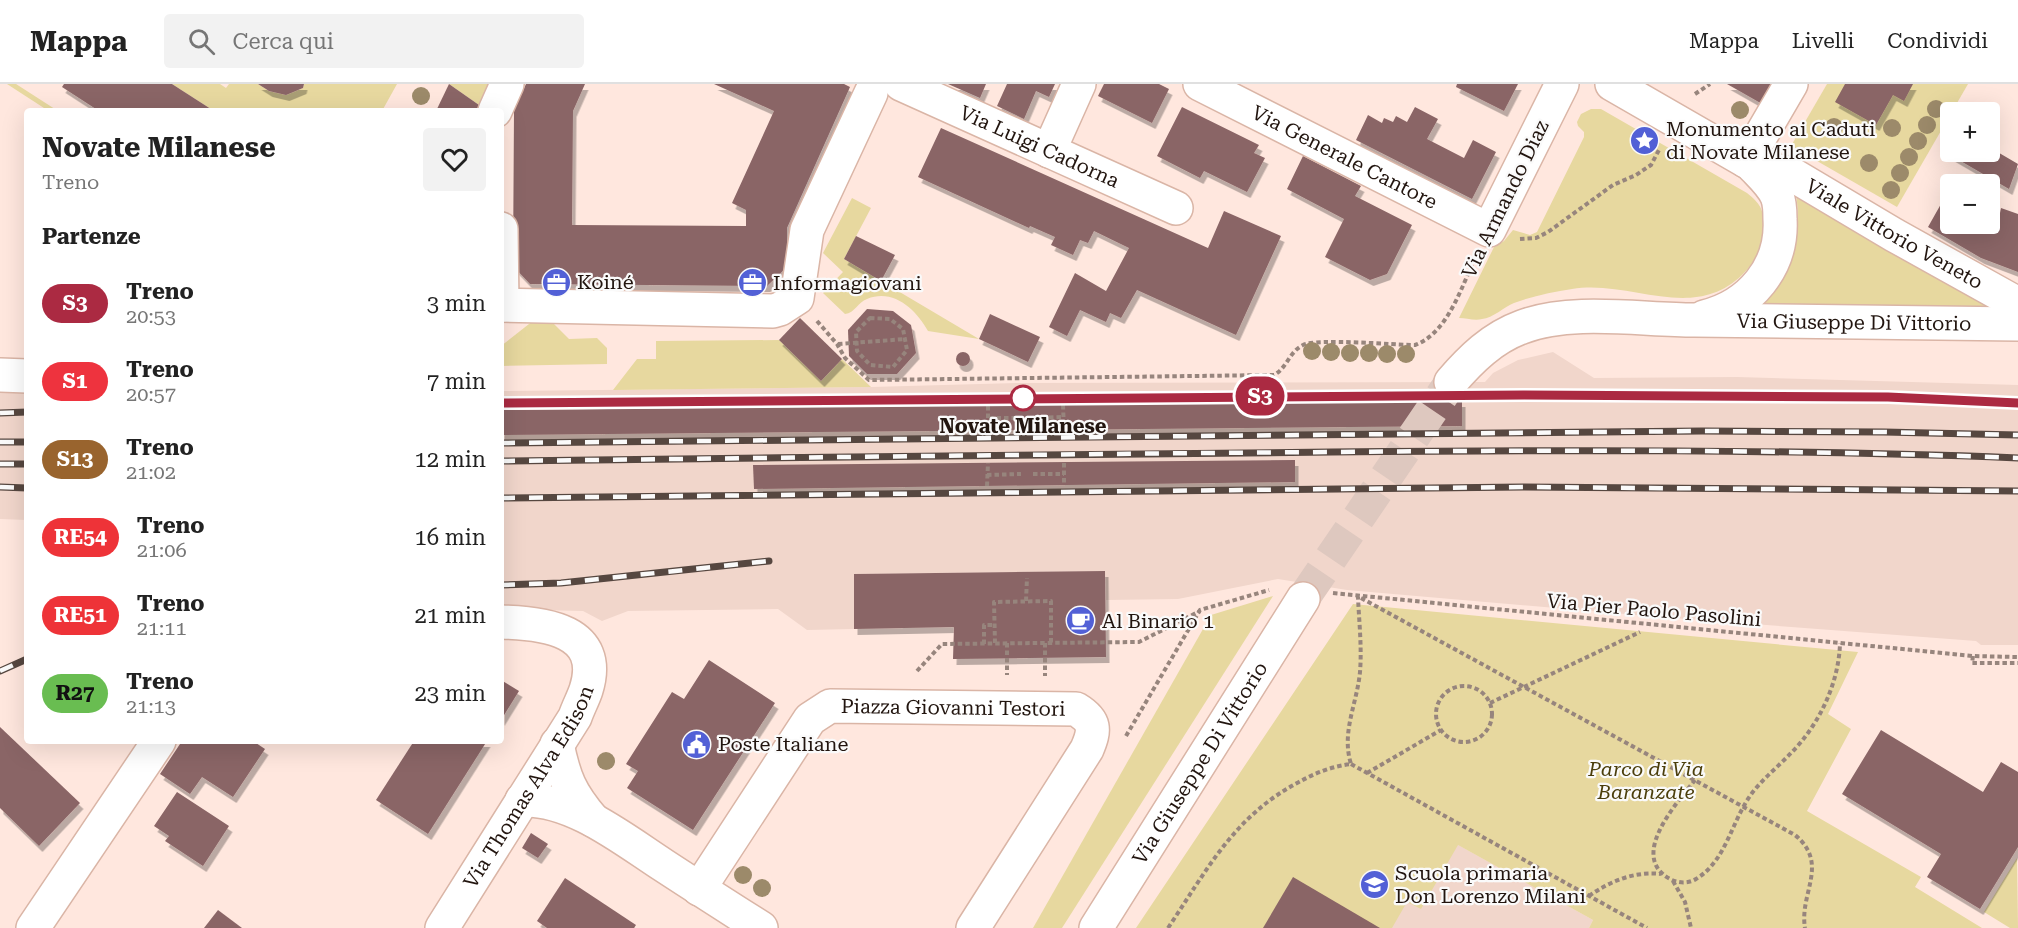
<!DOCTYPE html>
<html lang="it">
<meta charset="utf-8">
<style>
body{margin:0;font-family:"Roboto Serif",serif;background:#f2f2f2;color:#222;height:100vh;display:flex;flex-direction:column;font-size:22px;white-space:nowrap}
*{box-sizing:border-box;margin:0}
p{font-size:20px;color:#767676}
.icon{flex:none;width:33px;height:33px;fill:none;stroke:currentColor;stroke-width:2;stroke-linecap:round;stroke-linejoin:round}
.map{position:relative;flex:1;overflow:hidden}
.sheet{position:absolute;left:24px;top:24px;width:480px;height:636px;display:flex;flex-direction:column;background:#fff;border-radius:6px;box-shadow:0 6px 24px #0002}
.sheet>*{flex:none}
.badge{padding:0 12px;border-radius:20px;font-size:21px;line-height:39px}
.buttons{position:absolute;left:1940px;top:18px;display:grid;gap:12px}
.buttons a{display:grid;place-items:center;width:60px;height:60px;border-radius:6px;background:#fff;box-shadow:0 6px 24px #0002;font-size:30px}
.map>.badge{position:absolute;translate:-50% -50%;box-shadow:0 0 0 3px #fff}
h2{padding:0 18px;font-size:22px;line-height:54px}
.round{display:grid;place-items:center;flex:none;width:63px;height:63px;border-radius:6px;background:#f2f2f2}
.head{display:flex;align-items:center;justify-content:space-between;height:102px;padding:0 18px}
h1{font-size:28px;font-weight:700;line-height:45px}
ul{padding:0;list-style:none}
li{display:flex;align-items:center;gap:18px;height:78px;padding:0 18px}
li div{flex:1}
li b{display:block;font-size:22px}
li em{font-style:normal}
li .badge{min-width:66px;font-weight:700;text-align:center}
header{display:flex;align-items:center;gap:36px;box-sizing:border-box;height:84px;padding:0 30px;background:#fff;border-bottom:2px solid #e0e0e0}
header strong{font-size:28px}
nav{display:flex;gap:33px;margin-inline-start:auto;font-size:21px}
.search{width:420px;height:54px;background:#f2f2f2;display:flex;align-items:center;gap:15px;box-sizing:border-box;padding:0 21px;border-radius:6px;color:#767676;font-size:22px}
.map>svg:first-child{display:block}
.built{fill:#f1d6cb}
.green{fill:#e7d89f}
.building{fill:#8a6566;filter:url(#shadow)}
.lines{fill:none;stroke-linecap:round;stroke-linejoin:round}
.minor-tunnel{stroke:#dec8bf;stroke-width:33;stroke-dasharray:33 16;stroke-linecap:butt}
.minor-casing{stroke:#dab5a6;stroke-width:36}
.path{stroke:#97857d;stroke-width:4;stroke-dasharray:4.5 3;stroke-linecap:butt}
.minor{stroke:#fff;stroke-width:33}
.rail-casing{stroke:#564740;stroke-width:7}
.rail{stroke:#fafafa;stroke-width:4.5;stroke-dasharray:14;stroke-linecap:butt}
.tree{fill:#9c8a6a}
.line-casing{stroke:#fff;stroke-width:14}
.line{stroke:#ab2a42;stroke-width:9}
.stop-dot{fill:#fff;stroke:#ab2a42;stroke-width:3}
.labels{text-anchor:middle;stroke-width:4.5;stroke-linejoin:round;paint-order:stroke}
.poi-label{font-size:20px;fill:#22150f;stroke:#fafafa;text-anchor:start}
.street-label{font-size:20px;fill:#22150f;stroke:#fafafa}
.stop-label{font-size:20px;font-weight:bold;fill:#22150f;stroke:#fafafa}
.park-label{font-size:20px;font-style:italic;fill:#4b3e0b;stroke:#fafafa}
</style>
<header>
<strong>Mappa</strong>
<div class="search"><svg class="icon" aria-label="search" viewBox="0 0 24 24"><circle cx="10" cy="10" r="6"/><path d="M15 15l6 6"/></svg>Cerca qui</div>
<nav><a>Mappa</a><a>Livelli</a><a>Condividi</a></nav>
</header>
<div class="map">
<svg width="2018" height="844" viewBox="0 0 2018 844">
<defs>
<filter id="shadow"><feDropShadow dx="3.5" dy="6" stdDeviation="0" flood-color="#0004"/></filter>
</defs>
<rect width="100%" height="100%" fill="#ffe7de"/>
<g class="built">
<path d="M1553 268 1594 294 1737 293 2018 301V561H1981L1976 557 1660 533 1347 506 1278 495 1178 515 1106 516 1105 487 854 490V545L807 546 778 525 628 527 602 537 583 527 501 525V307L871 303 1017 299 1485 298 1493 289 1518 276Z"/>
<path d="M0 309H27V436L0 435Z"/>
<path d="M1347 699 1593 836 1589 844H1190Z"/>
</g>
<g class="green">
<path d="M7 0H16L58 27H43L44 24Z"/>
<path d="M172 0H220L226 4 229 0H258L269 7 286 11 303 4 304 0H397L382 27H214Z"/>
<path d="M449 0H489L479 21Z"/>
<path d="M1827 0H1968L1897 123 1791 62Z"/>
<path d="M1591 25H1601L1747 109C1763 122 1764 127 1763 148 1762 164 1754 180 1742 191 1692 239 1631 195 1572 205 1553 208 1533 212 1514 219 1504 223 1493 234 1482 235 1475 237 1466 234 1459 234L1494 163 1504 157 1513 146 1530 151 1537 148 1584 53V48L1578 42 1577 38 1581 30Z"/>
<path d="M1796 110 2016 229 1757 225C1790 194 1803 155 1796 110Z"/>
<path d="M852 114 871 124 844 175 979 255 928 247C916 226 894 204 867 215 858 218 855 229 845 230L823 209 843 188 823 169Z"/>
<path d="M543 229 569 255 597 254 607 264V280L501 282V262Z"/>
<path d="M779 256 821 297 842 275 871 303 613 306 637 275H656V257Z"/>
<path d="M1273 512 1062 844H1033L1211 531Z"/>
<path d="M1353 520 1858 568 1828 630 1851 645 1807 727 1921 793 1915 803 1982 844H1589L1593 836 1458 761 1421 825 1407 818 1392 844H1136Z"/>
<path d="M2017 774 2018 844H2010L1984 828Z"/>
</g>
<g class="building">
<path d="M64 0H172L214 27H99L62 3Z"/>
<path d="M258 0H304L303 4 286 11 269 7Z"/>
<path d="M449 0 479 21 476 27H436Z"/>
<path d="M526 0H585L573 27 572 141 746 142V126L732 119 774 27 714 0H844L850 3 787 144V183L767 202 530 200 513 182 514 26Z"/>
<path d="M948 0H986L980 14Z"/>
<path d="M1007 0H1055L1049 13 1036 7 1024 35 997 22Z"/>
<path d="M1104 0H1159L1169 5 1152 39 1098 12Z"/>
<path d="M1457 0H1518L1504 27 1456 3Z"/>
<path d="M1727 0H1776L1764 21Z"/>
<path d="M1845 0H1913L1904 17 1893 11 1876 41 1835 18Z"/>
<path d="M1182 23 1259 61 1254 69 1265 74 1247 108 1204 87 1200 94 1157 72Z"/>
<path d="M1415 23 1438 35 1427 55 1464 74 1473 56 1496 68 1472 115 1356 56 1368 31 1382 39 1384 34 1393 38 1396 32 1407 38Z"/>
<path d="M941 44 1208 164 1224 127 1281 152 1236 251 1137 206 1121 234 1110 229 1106 238 1080 226 1067 252 1049 243 1075 189 1106 207 1129 164 1094 147 1088 159 1080 156 1073 171 1051 161 1055 153 1030 142 1029 144 918 93Z"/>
<path d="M1989 63 2018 80 2009 105 1952 72 1955 68H1989Z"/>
<path d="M1303 72 1361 102 1355 112 1412 141 1387 190 1370 196 1325 173 1344 135 1287 105Z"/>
<path d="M1950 104V140H1989V123L2000 129 2001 124 2018 130V188L1981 174 1928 143Z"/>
<path d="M856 152 895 171 881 197 844 175Z"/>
<path d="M867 225 893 227 911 241 916 269 897 290H867L849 272 848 246Z"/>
<path d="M990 230 1040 253 1028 278 979 255Z"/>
<path d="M800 234 842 275 821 297 779 256Z"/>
<circle cx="963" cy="275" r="7"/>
<path d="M1462 317V342L501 351V326Z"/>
<path d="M1295 376V398L754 405 753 381Z"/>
<path d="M1105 487 1106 573 953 575 954 543 854 545V490Z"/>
<path d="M709 576 775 619 693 746 627 704 638 687 626 680 672 608 684 615Z"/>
<path d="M501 596 519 607 501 636Z"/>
<path d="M0 643 80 719 39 762 0 724Z"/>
<path d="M1881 646 1983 708 2001 678 2018 688V763L1980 825 1927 793 1941 770 1842 710Z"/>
<path d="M182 657H253L265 665 233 713 202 693 190 710 160 690Z"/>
<path d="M414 657H487L428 750 376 716Z"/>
<path d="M177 708 229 742 203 782 165 757 169 752 154 742Z"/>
<path d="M531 749 548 760 538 774 522 764Z"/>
<path d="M1293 793 1380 844H1263Z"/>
<path d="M565 794 636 841 634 844H547L537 837Z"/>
<path d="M218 826 242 844H204Z"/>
</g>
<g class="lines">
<path class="minor-tunnel" d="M1303 515 1451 298"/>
<defs>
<g id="minor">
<path id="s1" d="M901 0 1176 124"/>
<path id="s2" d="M1200 0 1489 146 1562 0"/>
<path id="s3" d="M1612 0 1751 80 1793 91 1894 151 2018 220"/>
<path d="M495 27 507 0"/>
<path d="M1049 67 1079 0"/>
<path d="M1746 77 1791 0"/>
<path d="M501 145 502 221"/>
<path d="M501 221 773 227 780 225 797 214 807 146 871 9"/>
<path d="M1704 233C1750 222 1783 183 1780 135 1780 128 1780 119 1777 112 1772 100 1760 90 1751 80"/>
<path d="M0 291 27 292"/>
<path id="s4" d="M1451 298C1471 275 1492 254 1522 243 1571 224 1641 236 1694 236 1802 238 1910 239 2018 240"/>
<path d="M557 660C564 694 570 709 593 736"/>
<path d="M522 716C572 714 623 755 663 781 695 802 728 823 761 844"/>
<path id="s5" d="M699 805 810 635 830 622 1076 625C1096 637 1095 646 1087 665L973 844"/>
<path d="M33 844 159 657"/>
<path id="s6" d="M442 844 575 633C578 624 583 615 586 606 605 546 544 539 501 538"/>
<path id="s7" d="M1096 844 1303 515"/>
</g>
</defs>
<use href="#minor" class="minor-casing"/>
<g class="path">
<path d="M1695 10 1710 0"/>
<path d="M1520 155 1536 154 1548 148 1613 101 1636 91 1651 81 1660 64"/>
<path d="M870 234 890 235 903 245 907 266 893 283 870 281 857 267 856 248Z"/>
<path d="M817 237 837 260 845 274 869 296 1274 291C1287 284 1289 268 1303 261 1316 254 1395 261 1415 261 1448 249 1461 203 1475 175"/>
<path d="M838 260 906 255"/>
<path d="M1063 321 1064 346"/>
<path d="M988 322V346"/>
<path d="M989 334H1021"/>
<path d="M1034 334 1064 333"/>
<path d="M1064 379V401"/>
<path d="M1033 390H1064"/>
<path d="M987 391 1021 390"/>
<path d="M987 402 988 379"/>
<path d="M1333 509 1973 572 2018 573"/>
<path d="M1361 514 1795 751C1830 780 1799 809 1805 844"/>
<path d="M1026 517 1027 494"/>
<path d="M995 559 994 518 1051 517V559"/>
<path d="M1007 559V591"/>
<path d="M1045 559V592"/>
<path d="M984 560V541H995"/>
<path d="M1973 572 1972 579H2018"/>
<path d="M917 587 942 560 1139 558 1200 527"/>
<circle cx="1464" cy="630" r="28"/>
<path d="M1490 619 1640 548"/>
<path d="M1126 652 1200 526 1269 506"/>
<path d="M1351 680 1647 844"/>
<path d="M1367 689 1441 646"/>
<path d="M1695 696C1677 719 1628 772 1670 795 1677 799 1688 800 1696 795 1726 777 1731 739 1750 712 1761 696 1778 683 1791 669 1819 641 1839 599 1840 559"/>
<path d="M1673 797 1685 818 1691 844"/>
<path d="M1589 812C1610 797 1635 787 1661 790"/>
<path d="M1168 844C1207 786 1234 732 1299 698 1315 689 1333 682 1351 680 1341 648 1357 620 1360 588 1362 563 1359 537 1358 513"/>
</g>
<use href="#minor" class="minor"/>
<defs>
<g id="rail">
<path d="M501 319 1524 311 1888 313 2018 319"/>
<path d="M0 329 27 328"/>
<path d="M0 358H27"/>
<path d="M501 359 1702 347 1884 348 2018 351"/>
<path d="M501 377C778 374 1055 370 1332 368 1561 366 1789 365 2018 374"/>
<path d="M0 380H27"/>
<path d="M0 403 27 404"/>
<path d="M501 414 1523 403 2018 407"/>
<path d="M501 501 561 499 769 477"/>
<path d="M0 587 27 575"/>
</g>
</defs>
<use href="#rail" class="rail-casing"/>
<use href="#rail" class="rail"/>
</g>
<g class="tree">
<circle cx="421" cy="12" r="9"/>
<circle cx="1936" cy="25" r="9"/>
<circle cx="1740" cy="26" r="9"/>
<circle cx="1927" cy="41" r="9"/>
<circle cx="1834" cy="43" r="9"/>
<circle cx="1892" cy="44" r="9"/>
<circle cx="1918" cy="57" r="9"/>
<circle cx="1909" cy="73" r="9"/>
<circle cx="1869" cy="79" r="9"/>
<circle cx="1900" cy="89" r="9"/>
<circle cx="1891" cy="106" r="9"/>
<circle cx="1312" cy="267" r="9"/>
<circle cx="1331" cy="268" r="9"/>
<circle cx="1350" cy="269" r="9"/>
<circle cx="1369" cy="269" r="9"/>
<circle cx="1387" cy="270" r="9"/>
<circle cx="1406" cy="270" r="9"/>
<circle cx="606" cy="677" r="9"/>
<circle cx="743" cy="791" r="9"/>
<circle cx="762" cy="804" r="9"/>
</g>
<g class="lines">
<defs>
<path id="line" d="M501 319 1524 311 1888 313 2018 319"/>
</defs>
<use href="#line" class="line-casing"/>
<use href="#line" class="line"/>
</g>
<defs>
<symbol id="sight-disc" viewBox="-11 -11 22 22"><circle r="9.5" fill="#5260d6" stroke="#fafafa"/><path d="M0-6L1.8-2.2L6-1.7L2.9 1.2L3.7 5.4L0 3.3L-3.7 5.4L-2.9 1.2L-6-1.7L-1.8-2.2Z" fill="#fff"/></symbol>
<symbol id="office-disc" viewBox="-11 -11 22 22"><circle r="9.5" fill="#5260d6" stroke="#fafafa"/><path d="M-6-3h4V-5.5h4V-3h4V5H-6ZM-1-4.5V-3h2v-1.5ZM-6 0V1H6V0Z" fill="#fff"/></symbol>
<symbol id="cafe-disc" viewBox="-11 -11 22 22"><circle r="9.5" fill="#5260d6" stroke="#fafafa"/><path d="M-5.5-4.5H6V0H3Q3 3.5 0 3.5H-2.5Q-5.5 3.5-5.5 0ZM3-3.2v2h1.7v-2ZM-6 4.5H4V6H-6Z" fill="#fff"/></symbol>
<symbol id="civic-disc" viewBox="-11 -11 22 22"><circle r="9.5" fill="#5260d6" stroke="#fafafa"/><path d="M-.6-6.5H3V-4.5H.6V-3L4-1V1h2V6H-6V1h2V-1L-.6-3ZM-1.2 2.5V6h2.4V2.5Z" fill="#fff"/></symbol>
<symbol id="school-disc" viewBox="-11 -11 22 22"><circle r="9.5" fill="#5260d6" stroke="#fafafa"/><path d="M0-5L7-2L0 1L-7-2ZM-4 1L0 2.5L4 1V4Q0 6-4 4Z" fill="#fff"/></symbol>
</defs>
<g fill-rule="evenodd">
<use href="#sight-disc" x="1628" y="40" width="33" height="33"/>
<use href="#office-disc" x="540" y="182" width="33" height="33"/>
<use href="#office-disc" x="736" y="182" width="33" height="33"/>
<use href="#cafe-disc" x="1064" y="520" width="33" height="33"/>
<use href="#civic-disc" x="680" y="644" width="33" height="33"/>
<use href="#school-disc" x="1358" y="784" width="33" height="33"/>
</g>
<circle class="stop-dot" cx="1023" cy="314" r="12"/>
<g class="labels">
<g class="poi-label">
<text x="1666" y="52">Monumento ai Caduti<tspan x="1666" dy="23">di Novate Milanese</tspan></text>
<text x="577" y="205">Koiné</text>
<text x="773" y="206">Informagiovani</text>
<text x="1102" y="544">Al Binario 1</text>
<text x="718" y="667">Poste Italiane</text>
<text x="1395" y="796">Scuola primaria<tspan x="1395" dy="23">Don Lorenzo Milani</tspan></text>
</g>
<g class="street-label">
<text dy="7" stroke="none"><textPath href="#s1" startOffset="152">Via Luigi Cadorna</textPath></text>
<text dy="7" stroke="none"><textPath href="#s2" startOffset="162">Via Generale Cantore</textPath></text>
<text transform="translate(1505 115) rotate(-64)" y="7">Via Armando Diaz</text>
<text dy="7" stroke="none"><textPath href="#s3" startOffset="321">Viale Vittorio Veneto</textPath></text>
<text dy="7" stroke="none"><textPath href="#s4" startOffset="424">Via Giuseppe Di Vittorio</textPath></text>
<text transform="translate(1654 526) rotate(5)" y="7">Via Pier Paolo Pasolini</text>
<text dy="7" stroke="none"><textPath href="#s5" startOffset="350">Piazza Giovanni Testori</textPath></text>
<text dy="7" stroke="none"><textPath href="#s7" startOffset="195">Via Giuseppe Di Vittorio</textPath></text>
<text dy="7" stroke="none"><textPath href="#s6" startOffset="166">Via Thomas Alva Edison</textPath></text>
</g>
<g class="stop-label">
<text x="1023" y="349">Novate Milanese</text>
</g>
<g class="park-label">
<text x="1646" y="692">Parco di Via<tspan x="1646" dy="23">Baranzate</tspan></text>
</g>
</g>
</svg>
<div class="buttons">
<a>+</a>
<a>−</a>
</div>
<b class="badge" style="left:1260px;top:312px;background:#ab2a42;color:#fff">S3</b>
<section class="sheet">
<div class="head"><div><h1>Novate Milanese</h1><p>Treno</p></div><a class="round"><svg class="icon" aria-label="heart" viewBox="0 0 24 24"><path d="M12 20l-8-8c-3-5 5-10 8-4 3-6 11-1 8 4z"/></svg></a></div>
<h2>Partenze</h2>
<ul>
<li><span class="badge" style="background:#ab2a42;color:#fff">S3</span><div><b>Treno</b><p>20:53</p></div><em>3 min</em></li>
<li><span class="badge" style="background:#ee333e;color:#fff">S1</span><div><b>Treno</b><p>20:57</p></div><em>7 min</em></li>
<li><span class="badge" style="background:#99642e;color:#fff">S13</span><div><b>Treno</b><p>21:02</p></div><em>12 min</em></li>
<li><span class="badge" style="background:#ee3338;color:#fff">RE54</span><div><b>Treno</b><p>21:06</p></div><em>16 min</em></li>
<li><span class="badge" style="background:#ee3338;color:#fff">RE51</span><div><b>Treno</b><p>21:11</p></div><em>21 min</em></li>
<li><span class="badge" style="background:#69bd51;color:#111">R27</span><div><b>Treno</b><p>21:13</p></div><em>23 min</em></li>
</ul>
</section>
</div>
